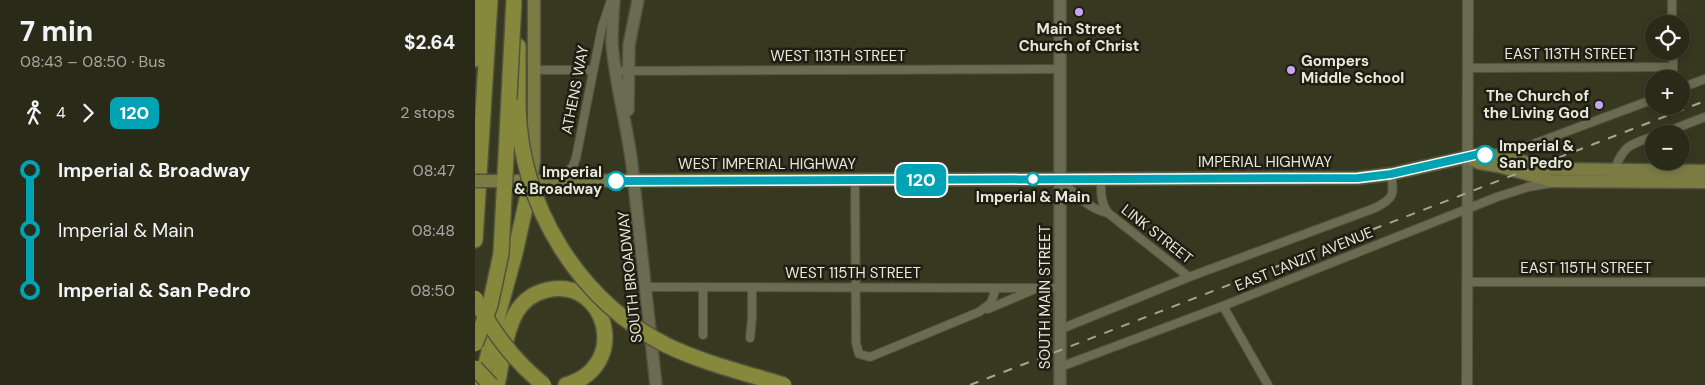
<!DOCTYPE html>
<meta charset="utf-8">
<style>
body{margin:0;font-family:"DM Sans",sans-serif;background:#353625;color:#f1f3f6;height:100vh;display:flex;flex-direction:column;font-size:19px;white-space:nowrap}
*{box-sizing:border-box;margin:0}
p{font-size:16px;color:#a5a7a2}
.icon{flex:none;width:28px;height:28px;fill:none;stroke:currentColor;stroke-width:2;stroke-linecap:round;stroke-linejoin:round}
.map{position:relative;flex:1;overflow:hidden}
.sheet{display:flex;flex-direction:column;background:#292a18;width:475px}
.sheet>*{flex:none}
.badge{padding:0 10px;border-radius:8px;font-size:18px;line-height:32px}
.tools{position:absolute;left:1170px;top:15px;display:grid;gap:10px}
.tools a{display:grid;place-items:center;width:45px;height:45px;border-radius:50%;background:#292a18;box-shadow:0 2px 8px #0003,0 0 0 1px #454637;font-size:25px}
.map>.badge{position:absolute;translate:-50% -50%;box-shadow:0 0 0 2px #fff}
.legs{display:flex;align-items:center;gap:8px;height:55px;padding:0 20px;font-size:16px}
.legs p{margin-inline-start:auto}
.overview{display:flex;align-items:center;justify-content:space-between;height:85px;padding:0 20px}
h1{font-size:28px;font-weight:800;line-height:38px}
ul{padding:0 20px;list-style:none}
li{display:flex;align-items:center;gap:18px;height:60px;font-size:19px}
li i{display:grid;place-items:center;width:8px;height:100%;margin:0 6px;background:currentColor}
li i::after{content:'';width:12px;height:12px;margin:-6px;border:4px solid;border-radius:50%;background:#292a18}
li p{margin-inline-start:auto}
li:first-child i{background:linear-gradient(#0000 50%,currentColor 0)}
li:last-child i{background:linear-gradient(currentColor 50%,#0000 0)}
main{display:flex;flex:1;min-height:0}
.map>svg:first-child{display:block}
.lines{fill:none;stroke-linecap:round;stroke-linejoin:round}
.minor-casing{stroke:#52533e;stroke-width:10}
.tertiary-casing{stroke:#52533e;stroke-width:12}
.secondary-casing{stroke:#52533e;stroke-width:14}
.primary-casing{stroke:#52533e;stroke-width:15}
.motorway-casing{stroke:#52533e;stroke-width:18}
.minor{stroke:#6a6b51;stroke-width:8}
.tertiary{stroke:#6a6b51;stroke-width:10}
.secondary{stroke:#6a6b51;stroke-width:11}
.primary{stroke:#7b7c44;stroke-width:12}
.motorway{stroke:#86883b;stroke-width:15}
.rail{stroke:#a5a694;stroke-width:2;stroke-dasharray:9 9;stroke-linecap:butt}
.primary-bridge-casing{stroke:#52533e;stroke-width:15;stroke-linecap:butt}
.motorway-bridge-casing{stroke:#52533e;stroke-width:18;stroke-linecap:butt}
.primary-bridge{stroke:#7b7c44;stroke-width:12}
.motorway-bridge{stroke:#86883b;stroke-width:15}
.line-1-casing{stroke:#fff;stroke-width:11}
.line-1{stroke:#00a3b4;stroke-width:8}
.poi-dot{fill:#c5a6f0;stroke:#1e1e13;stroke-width:2}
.stop-1-dot{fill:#fff;stroke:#00a3b4;stroke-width:2.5}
.labels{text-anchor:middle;stroke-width:5;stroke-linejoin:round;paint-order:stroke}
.poi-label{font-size:15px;font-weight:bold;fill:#e7e8da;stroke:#1e1e13}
.street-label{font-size:15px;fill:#e7e8da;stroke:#1e1e13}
.stop-label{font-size:15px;font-weight:bold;fill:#e7e8da;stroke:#1e1e13;text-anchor:start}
</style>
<main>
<section class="sheet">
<div class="overview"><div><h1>7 min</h1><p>08:43 – 08:50 · Bus</p></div><b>$2.64</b></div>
<div class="legs"><svg class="icon" aria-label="walk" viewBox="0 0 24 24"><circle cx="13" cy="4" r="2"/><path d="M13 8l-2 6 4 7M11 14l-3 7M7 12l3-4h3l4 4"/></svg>4<svg class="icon" aria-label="forward" viewBox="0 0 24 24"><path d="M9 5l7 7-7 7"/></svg><b class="badge" style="background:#00a3b4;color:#fff">120</b><p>2 stops</p></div>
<ul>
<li><i style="color:#00a3b4"></i><b>Imperial &amp; Broadway</b><p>08:47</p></li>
<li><i style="color:#00a3b4"></i><span>Imperial &amp; Main</span><p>08:48</p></li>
<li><i style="color:#00a3b4"></i><b>Imperial &amp; San Pedro</b><p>08:50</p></li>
</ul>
</section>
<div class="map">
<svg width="1230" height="385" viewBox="0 0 1230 385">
<rect width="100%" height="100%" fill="#373820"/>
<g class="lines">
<defs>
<g id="minor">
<path d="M1197 0V24"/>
<path d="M1198 51V79"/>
<path d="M992 68 1198 67"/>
<path d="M59 70H118"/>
<path d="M141 71 585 69"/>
<path d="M1206 88 1230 79"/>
<path d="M1186 134 1230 117"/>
<path d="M1029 155 1179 99"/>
<path d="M1140 168C1150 144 1155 145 1179 136"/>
<path d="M626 178C626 191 625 202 633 213L714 277"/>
<path d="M585 179C599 193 613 209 633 213"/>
<path d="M84 180 98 166 101 158 127 27 136 0"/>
<path d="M380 180 381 343 384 354 395 357 504 312 516 303 521 288"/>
<path d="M992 282H1230"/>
<path d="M170 287 586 288"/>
<path d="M748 306 793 385"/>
<path d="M513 309 560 289"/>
<path d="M586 329 714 277 900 208C920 198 919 194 916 174"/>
<path d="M228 335V287"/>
<path d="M275 338 277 318V287"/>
<path d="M585 367 748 306 1022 197 1053 187 1077 183"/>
</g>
<path id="tertiary" d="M992 385 993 0"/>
<g id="secondary">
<path d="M139 0C138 14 137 28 137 43 140 84 152 124 157 165L181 385"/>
<path d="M153 110 154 45 163 0"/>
<path d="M585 385V0"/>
</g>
<g id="primary">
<path d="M993 157 1004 163 1023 166 1077 181 1230 182"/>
<path d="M56 178 59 162V0"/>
<path d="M22 181 883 178 916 174 1005 154 1026 156 1064 166 1081 169 1230 171"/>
</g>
<g id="motorway">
<path d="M0 59 4 0"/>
<path d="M43 107V46"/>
<path d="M0 240 15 0"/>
<path d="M6 385 20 326 40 253 56 181"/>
<path d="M22 385C27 363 30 331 42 311 49 300 59 293 72 290 131 276 157 366 91 385"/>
</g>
</defs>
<use href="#minor" class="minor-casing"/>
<use href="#tertiary" class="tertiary-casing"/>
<use href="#secondary" class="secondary-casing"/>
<use href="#primary" class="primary-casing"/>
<use href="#motorway" class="motorway-casing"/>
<use href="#minor" class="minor"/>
<use href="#tertiary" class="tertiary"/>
<use href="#secondary" class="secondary"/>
<use href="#primary" class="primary"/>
<use href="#motorway" class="motorway"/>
<path class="rail" d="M495 385 1230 101"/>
<defs>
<path id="primary-bridge" d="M0 181H22"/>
<g id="motorway-bridge">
<path d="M43 107C46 206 102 299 191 345 228 363 270 373 309 385"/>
<path d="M0 298C17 332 39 361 69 385"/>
<path d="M0 344 15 305 26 254 39 0"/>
<path d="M0 368 16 385"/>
</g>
</defs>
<use href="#primary-bridge" class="primary-bridge-casing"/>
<use href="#motorway-bridge" class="motorway-bridge-casing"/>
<use href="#primary-bridge" class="primary-bridge"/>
<use href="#motorway-bridge" class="motorway-bridge"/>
</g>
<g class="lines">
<defs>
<path id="line-1" d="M141 181 883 178 916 174 1004 154 1010 155"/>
</defs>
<use href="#line-1" class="line-1-casing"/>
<use href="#line-1" class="line-1"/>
</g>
<g class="poi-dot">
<circle cx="604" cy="12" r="5"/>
<circle cx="816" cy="70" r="5"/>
<circle cx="1124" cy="105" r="5"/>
</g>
<g class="stop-1-dot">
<circle cx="1010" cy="155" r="9"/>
<circle cx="558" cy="179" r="6"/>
<circle cx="141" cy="181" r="9"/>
</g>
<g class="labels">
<g class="poi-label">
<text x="604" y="34">Main Street<tspan x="604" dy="17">Church of Christ</tspan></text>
<text x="826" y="66" text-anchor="start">Gompers<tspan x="826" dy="17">Middle School</tspan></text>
<text x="1114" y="101" text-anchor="end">The Church of<tspan x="1114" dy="17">the Living God</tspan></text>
</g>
<g class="street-label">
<text x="1095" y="59">EAST 113TH STREET</text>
<text x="363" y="61">WEST 113TH STREET</text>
<text transform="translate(100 90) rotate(-79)" y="5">ATHENS WAY</text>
<text x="790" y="167">IMPERIAL HIGHWAY</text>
<text x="292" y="169">WEST IMPERIAL HIGHWAY</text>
<text transform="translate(682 234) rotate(38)" y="5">LINK STREET</text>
<text transform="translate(829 259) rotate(-22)" y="5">EAST LANZIT AVENUE</text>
<text x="1111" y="273">EAST 115TH STREET</text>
<text x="378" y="278">WEST 115TH STREET</text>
<text transform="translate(155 277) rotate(-96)" y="5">SOUTH BROADWAY</text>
<text transform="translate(570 297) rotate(-90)" y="5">SOUTH MAIN STREET</text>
</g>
<g class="stop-label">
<text x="1024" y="151">Imperial &amp;<tspan x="1024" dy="17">San Pedro</tspan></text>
<text x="127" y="177" text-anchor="end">Imperial<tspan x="127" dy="17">&amp; Broadway</tspan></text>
<text x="558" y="202" text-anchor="middle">Imperial &amp; Main</text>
</g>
</g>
</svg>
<div class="tools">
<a><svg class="icon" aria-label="locate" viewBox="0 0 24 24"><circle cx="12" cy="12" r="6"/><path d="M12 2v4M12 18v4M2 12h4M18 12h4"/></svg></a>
<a>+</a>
<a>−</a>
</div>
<b class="badge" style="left:446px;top:180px;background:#00a3b4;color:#fff">120</b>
</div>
</main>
